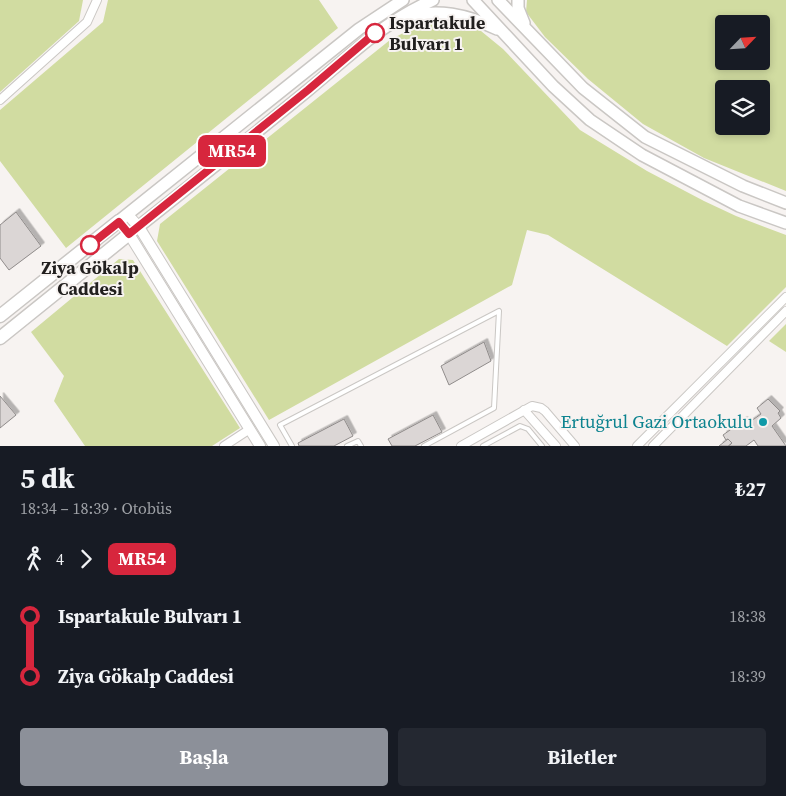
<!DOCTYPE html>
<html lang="tr">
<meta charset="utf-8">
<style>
body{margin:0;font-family:"Source Serif 4",serif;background:#242831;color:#f1f3f6;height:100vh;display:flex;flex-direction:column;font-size:19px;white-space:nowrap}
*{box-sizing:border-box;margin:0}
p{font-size:16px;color:#9ea1a6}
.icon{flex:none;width:28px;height:28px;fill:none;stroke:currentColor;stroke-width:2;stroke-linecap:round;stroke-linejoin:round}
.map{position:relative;height:446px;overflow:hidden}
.drawer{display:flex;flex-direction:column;background:#171b24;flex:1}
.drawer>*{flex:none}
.badge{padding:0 10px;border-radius:8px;font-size:18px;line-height:32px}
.needle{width:32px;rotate:65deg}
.tools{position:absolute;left:715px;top:15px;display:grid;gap:10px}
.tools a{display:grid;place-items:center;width:55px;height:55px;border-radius:5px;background:#171b24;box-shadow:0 2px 8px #0003;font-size:25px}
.map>.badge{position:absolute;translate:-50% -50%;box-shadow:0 0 0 2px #fff}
.legs{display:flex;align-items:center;gap:8px;height:55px;padding:0 20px;font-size:16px}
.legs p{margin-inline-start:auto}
.overview{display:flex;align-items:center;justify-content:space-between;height:85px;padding:0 20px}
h1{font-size:28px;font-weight:700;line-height:38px}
.primary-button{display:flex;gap:10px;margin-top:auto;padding:10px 20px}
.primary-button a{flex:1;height:58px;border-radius:5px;background:#8c9099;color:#fff;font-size:20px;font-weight:700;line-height:58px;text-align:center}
.primary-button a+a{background:#242831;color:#f1f3f6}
ul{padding:0 20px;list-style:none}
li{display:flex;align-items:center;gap:18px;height:60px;font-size:19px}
li i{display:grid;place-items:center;width:8px;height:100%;margin:0 6px;background:currentColor}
li i::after{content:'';width:12px;height:12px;margin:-6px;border:4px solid;border-radius:50%;background:#171b24}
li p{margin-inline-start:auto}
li:first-child i{background:linear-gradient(#0000 50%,currentColor 0)}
li:last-child i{background:linear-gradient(currentColor 50%,#0000 0)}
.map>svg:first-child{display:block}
.green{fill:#d1dca1;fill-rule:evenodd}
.building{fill:#dbd6d5;stroke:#908c8b;filter:url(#shadow)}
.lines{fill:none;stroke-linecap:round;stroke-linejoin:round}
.service-casing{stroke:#cac7c4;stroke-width:6}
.minor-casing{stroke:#cac7c4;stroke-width:10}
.tertiary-casing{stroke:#cac7c4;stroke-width:12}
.secondary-casing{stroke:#cac7c4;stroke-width:14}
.primary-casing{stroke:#cac7c4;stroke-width:15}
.service{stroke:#fff;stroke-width:4}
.minor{stroke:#fff;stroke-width:8}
.tertiary{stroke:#fff;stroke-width:10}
.secondary{stroke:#fff;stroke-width:11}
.primary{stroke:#fff;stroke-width:12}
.line-1-casing{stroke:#fff;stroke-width:11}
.line-1{stroke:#d7263d;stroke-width:8}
.stop-1-dot{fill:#fff;stroke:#d7263d;stroke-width:2.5}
.culture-dot{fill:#0f9aa8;stroke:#f7f3f1;stroke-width:2}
.labels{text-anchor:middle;stroke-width:4;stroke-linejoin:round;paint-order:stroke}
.stop-label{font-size:18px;font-weight:bold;fill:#211f1e;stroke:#f7f3f1;text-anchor:start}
.culture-label{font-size:18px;fill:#0d838f;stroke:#f7f3f1;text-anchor:end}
</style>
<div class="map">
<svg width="786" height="446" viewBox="0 0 786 446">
<defs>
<filter id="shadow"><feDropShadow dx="3.5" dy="-3.5" stdDeviation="0" flood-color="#0004"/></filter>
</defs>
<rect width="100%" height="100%" fill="#f7f3f1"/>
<g class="green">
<path d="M0 0H83L79 21 0 92Z"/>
<path d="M108 0H319L338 28 66 248 0 161V110L103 22Z"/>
<path d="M527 0H786V191L704 158 643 124 588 79 545 37 526 12ZM724 24H761V61H724ZM724 89H761V126H724Z"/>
<path d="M422 23 456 25 481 31 503 49 580 130 647 171 704 201 736 216 786 235V287L727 346 548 235 527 230 512 285 269 420 157 241 160 224 390 40Z"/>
<path d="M119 259 133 260 240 428 212 446H85L54 401 64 376 31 332Z"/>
<path d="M786 324V352L769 341Z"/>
</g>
<g class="building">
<path d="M16 212 41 246 9 270 0 258V225Z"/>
<path d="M484 342 491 361 449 385 441 366Z"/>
<path d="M0 396 16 415 0 428Z"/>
<path d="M768 399 780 411 778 413 781 418 772 426 786 446H758L754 440 746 446H729L732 443 728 439 726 440 723 435 744 420 747 424 761 414 757 408Z"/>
<path d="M433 415 442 432 415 446H392L388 439Z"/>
<path d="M344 419 353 436 334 446H299L298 443Z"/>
<path d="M728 439 732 443 728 446H719Z"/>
</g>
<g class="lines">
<defs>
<g id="service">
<path d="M292 446 280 425 499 311 494 408 424 446"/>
<path d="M347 446 358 441 361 446"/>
<path d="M483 446 520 426 528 429 542 446"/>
</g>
<g id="minor">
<path d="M0 100 87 22 97 0"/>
<path d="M524 410 556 446"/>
<path d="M224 446 250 429"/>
<path d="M461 446 532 406 541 408 545 411 575 446"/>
<path d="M637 446 786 297"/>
<path d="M653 446 786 311"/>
</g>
<g id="tertiary">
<path d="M128 215 139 227 274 446"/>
<path d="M119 221 129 234 260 446"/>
</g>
<g id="secondary">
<path d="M473 0 553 86 590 120 642 155 739 206 786 223"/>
<path d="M498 0 583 88 645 137 743 186 786 203"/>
<path d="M518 0V8L524 23"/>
<path d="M406 19C434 6 470 16 497 29"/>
<path d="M119 221 359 29 403 0"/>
<path d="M129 234C189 187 248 139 307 91 351 55 380 24 433 0"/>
</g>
<g id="primary">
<path d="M0 316 119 221"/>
<path d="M0 338 129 234"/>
</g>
</defs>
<use href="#service" class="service-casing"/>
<use href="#minor" class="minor-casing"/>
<use href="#tertiary" class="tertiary-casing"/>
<use href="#secondary" class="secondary-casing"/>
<use href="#primary" class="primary-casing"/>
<use href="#service" class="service"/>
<use href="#minor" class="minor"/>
<use href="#tertiary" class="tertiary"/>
<use href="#secondary" class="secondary"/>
<use href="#primary" class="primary"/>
</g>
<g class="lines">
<defs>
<path id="line-1" d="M90 245 119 222 129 234 308 90 375 33"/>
</defs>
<use href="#line-1" class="line-1-casing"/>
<use href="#line-1" class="line-1"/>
</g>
<g class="stop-1-dot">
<circle cx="375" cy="33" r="9"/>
<circle cx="90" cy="245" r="9"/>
</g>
<circle class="culture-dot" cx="763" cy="422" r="5"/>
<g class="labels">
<g class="stop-label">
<text x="389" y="29">Ispartakule<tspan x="389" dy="21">Bulvarı 1</tspan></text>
<text x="90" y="274" text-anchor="middle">Ziya Gökalp<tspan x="90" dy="21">Caddesi</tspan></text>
</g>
<g class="culture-label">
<text x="753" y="428">Ertuğrul Gazi Ortaokulu</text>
</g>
</g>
</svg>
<div class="tools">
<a><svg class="needle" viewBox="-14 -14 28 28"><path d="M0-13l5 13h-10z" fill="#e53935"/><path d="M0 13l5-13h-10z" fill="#9ea1a6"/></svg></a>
<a><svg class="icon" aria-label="layers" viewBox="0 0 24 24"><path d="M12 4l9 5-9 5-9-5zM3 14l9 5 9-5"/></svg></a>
</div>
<b class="badge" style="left:232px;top:151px;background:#d7263d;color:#fff">MR54</b>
</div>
<section class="drawer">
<div class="overview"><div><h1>5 dk</h1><p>18:34 – 18:39 · Otobüs</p></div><b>₺27</b></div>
<div class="legs"><svg class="icon" aria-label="walk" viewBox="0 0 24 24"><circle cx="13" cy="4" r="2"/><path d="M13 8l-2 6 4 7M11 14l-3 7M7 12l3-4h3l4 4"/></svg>4<svg class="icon" aria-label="forward" viewBox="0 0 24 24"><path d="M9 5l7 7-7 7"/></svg><b class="badge" style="background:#d7263d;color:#fff">MR54</b></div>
<ul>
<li><i style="color:#d7263d"></i><b>Ispartakule Bulvarı 1</b><p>18:38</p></li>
<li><i style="color:#d7263d"></i><b>Ziya Gökalp Caddesi</b><p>18:39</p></li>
</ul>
<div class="primary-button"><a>Başla</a><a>Biletler</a></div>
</section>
